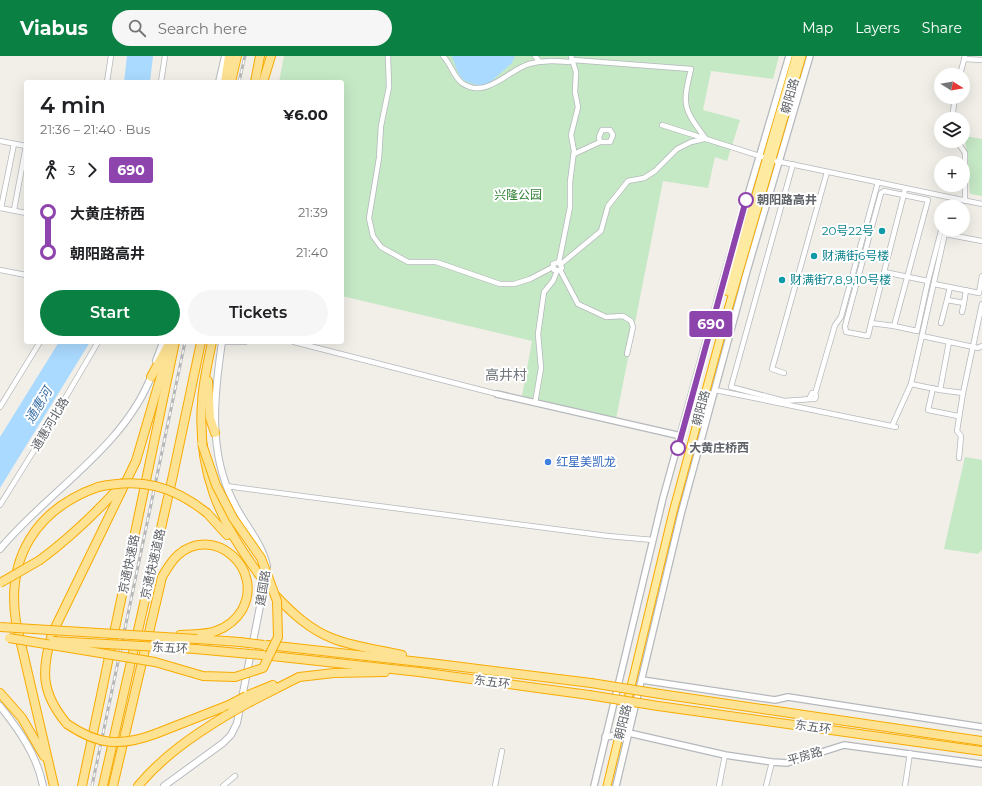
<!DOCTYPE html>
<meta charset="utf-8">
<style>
body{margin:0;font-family:Montserrat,"Noto Sans SC",sans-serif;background:#f6f6f6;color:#202124;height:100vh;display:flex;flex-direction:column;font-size:15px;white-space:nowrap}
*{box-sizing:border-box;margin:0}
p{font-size:13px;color:#757577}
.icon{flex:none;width:22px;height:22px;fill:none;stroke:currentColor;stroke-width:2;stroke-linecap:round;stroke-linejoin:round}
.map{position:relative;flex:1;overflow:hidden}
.side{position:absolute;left:24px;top:24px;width:320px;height:264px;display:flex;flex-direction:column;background:#fff;border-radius:4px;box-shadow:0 4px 16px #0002}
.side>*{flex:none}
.badge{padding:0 8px;border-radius:3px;font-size:14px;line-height:26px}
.needle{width:26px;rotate:101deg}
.tools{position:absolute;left:934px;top:12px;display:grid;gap:8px}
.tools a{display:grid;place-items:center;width:36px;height:36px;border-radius:50%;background:#fff;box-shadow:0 4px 16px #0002;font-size:20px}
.map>.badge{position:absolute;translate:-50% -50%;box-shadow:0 0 0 2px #fff}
.legs{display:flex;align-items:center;gap:6px;height:44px;padding:0 16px;font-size:13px}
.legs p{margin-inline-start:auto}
.headline{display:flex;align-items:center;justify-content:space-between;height:68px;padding:0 16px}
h1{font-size:22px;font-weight:600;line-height:30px}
.cta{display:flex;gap:8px;margin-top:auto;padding:8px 16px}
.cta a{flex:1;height:46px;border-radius:24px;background:#0b8043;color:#fff;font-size:16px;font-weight:600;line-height:46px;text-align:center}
.cta a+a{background:#f6f6f6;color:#202124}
ul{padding:0 16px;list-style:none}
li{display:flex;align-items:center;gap:14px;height:40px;font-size:15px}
li i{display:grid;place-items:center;width:6px;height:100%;margin:0 5px;background:currentColor}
li i::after{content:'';width:10px;height:10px;margin:-5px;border:3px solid;border-radius:50%;background:#fff}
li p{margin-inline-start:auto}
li:first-child i{background:linear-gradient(#0000 50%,currentColor 0)}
li:last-child i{background:linear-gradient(currentColor 50%,#0000 0)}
header{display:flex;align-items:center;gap:24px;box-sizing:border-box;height:56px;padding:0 20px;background:#0b8043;color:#fff}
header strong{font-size:19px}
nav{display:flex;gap:22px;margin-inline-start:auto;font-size:14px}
.search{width:280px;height:36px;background:#f6f6f6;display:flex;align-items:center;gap:10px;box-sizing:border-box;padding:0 14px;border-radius:22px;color:#757577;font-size:15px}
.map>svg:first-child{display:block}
.green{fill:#c5e8c5}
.water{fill:#aadaff}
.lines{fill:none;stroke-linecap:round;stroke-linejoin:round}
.minor-casing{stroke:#b5b8bc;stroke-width:6}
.tertiary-casing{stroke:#b5b8bc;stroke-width:8}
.secondary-casing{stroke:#b6babf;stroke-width:8}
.trunk-casing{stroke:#f9ab00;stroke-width:9}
.motorway-casing{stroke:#f9ab00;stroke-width:10}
.minor{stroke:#fff;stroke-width:4.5}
.tertiary{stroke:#fff;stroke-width:5.5}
.secondary{stroke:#fff;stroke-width:6}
.trunk{stroke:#feeaa1;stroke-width:7}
.motorway{stroke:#fde293;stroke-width:8}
.rail-casing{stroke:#b6b7b8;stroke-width:3}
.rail{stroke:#fff;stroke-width:1.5;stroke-dasharray:4.5;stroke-linecap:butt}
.motorway-bridge-casing{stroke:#f9ab00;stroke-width:10;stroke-linecap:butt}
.motorway-bridge{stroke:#fde293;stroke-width:8}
.line-1-casing{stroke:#fff;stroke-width:9}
.line-1{stroke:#8e44ad;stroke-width:6}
.stop-1-dot{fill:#fff;stroke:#8e44ad;stroke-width:2}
.culture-dot{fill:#0f9aa8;stroke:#fff;stroke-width:1.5}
.shop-dot{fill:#3f7fe0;stroke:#fff;stroke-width:1.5}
.labels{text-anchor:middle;stroke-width:4;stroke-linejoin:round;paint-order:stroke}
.street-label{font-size:12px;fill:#5f6368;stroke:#fff}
.park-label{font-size:12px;fill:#348238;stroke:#fff}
.stop-label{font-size:12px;font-weight:bold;fill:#5f6368;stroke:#fff;text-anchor:start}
.culture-label{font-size:12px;fill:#0d838f;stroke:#fff;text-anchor:start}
.shop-label{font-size:12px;fill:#366cbe;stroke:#fff;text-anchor:start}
.water-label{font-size:13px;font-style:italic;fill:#4174aa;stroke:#fff}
.quarter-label{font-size:14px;fill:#70757a;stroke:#fff}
</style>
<header>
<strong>Viabus</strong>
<div class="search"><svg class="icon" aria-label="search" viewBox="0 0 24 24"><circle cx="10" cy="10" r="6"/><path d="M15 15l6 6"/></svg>Search here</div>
<nav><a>Map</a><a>Layers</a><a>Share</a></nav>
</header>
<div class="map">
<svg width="982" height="730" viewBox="0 0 982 730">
<rect width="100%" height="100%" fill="#f1efe8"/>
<g class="green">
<path d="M284 0H779L773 23 711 15 703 54 740 64 727 105 715 101 708 132 663 125 616 363 522 340 532 285 342 240V26H279Z"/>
<path d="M965 80 982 83V140L970 138Z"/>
<path d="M965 401 982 404V494L978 498 944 493Z"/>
</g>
<g class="water">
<path d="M127 0H153L150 26H124Z"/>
<path d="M452 0H515L512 7 486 30C460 27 460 23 452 0Z"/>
<path d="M59 286H90L0 432V381Z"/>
</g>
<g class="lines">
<defs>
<g id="minor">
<path d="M388 0 389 31 381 70 379 102 369 162 373 180 381 191 408 206H436L445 209 500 228H514L530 223 553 211"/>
<path d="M443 0C451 8 453 20 462 27 486 44 508 14 529 8 542 4 555 5 569 6L573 4 691 13C682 50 683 52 706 83"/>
<path d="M535 0 539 5"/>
<path d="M964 3 982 4"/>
<path d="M960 19 965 0"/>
<path d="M107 26 111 0"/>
<path d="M161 26 165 0"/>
<path d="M952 63 955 41"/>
<path d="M662 69 769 103"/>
<path d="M0 85 26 90"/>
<path d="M957 85 965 97V145"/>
<path d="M574 98 600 86H610L613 79 610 74H602L599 81 600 86"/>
<path d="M776 105 982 148"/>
<path d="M793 108 731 331 784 345 812 343"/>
<path d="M951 151 953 142"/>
<path d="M0 152 26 157"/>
<path d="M1 152 14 88"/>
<path d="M14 154 26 90"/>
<path d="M945 178 982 185"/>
<path d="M559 206 553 208 554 214H560L562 212 559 206 570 151V126L574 95 571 79 578 51 575 36 576 16 571 0"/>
<path d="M561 208 601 175 608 150 628 125 644 122 655 115 677 93 691 86 704 83"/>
<path d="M0 214 26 219"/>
<path d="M560 214 578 248 606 261 623 260 631 265 633 271 627 298"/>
<path d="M884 216 928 225 941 175"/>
<path d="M934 228 979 237 982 220"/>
<path d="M950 231 947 244 964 247 966 234"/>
<path d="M962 256 964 247"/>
<path d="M871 267 894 270 928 144 884 135 881 137 845 270 846 276 868 280 871 267 904 138 905 132"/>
<path d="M941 267 947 244"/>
<path d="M894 270 917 275 928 225"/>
<path d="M922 280 978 292 982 290"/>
<path d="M223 286H245"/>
<path d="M294 286 497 338"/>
<path d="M784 317 772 313 827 116"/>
<path d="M911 328 940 334 949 286"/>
<path d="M933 332 928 354 958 360"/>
<path d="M715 334 896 371"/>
<path d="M940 334 963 337 982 248"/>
<path d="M815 338 812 337 810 341 812 343H815L816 340 815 338 835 269 841 261 878 126"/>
<path d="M535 347 541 312 538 278 544 236 553 225 557 215"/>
<path d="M0 351 40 286"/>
<path d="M892 370 911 328 946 173"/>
<path d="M959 402 961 380 957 375 963 337"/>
<path d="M226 430 608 480 653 484"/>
<path d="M0 449 43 380 98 286"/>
<path d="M223 730 235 720"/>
<path d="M495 730 502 695"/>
<path d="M719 730 725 699"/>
<path d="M766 730 772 706"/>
<path d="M905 730 910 697"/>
</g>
<g id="tertiary">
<path d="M497 338 681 380"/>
<path d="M642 624 775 644 788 641 982 671"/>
<path d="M605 681 629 677 725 699 772 706 787 707 844 689 982 708"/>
<path d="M594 730 663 442 727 210 789 0"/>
<path d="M616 730 681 458 747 215 810 0"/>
</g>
<g id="secondary">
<path d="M219 26 225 0"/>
<path d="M222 286C214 340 208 395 233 445 243 467 262 486 267 510"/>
<path d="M156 305 163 286"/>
<path d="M0 493C48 435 125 391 152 318"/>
<path d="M0 650C19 674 37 699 43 730"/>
<path d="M164 730 223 687 231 679 237 667 265 525"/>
</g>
<g id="trunk">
<path d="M728 236 796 0"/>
<path d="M607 730 673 456 727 257 802 0"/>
</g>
<g id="motorway">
<path d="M225 26 229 0"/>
<path d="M231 26 237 0"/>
<path d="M255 26 260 0"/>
<path d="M263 26 271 0"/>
<path d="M212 286C208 306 203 326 202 346 197 413 219 465 258 517"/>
<path d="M151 321 170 286"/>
<path d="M208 325 210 362 215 377"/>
<path d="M207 457 227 479"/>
<path d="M40 504C71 481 97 456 123 427"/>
<path d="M275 539C292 557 310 574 334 583 355 591 380 594 402 599"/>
<path d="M197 583 240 586"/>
<path d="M268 589 438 608 591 627"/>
<path d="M195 593 239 597"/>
<path d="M263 599 419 616 589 639"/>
<path d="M0 637 22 662 44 700"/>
<path d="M660 638 982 685"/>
<path d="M246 640 273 629"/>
<path d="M250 646 299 621 334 617 385 616"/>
<path d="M658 650 982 695"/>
<path d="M67 668C41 637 41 615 52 578L136 405 168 296"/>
<path d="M155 678 229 649"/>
<path d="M54 730 16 566C6 502 36 453 98 431"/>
<path d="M82 730 175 286"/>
<path d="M103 730 173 419 201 286"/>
<path d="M113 730 162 521C167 513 171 505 178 499 213 468 265 512 242 554 236 564 227 571 216 575 205 579 192 578 180 579"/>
<path d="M138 730C163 700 194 679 227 659"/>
</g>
</defs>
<use href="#minor" class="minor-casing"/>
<use href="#tertiary" class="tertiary-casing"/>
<use href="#secondary" class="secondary-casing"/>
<use href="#trunk" class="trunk-casing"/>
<use href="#motorway" class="motorway-casing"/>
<use href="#minor" class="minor"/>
<use href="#tertiary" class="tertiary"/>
<use href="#secondary" class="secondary"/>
<use href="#trunk" class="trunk"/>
<use href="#motorway" class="motorway"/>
<defs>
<g id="rail">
<path d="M239 26 245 0"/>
<path d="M92 730 185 286"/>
</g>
</defs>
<use href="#rail" class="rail-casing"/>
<use href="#rail" class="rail"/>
<defs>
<g id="motorway-bridge">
<path d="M98 431C141 422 172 429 207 457"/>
<path d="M258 517 268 531"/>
<path d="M0 527 40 504"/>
<path d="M0 571 197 583"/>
<path d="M9 582 155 606 203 620 235 621 263 612 278 581 277 545 261 502 233 462 216 429 202 388"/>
<path d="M53 585 195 593"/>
<path d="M240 586 264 589"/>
<path d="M239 597 262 599"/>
<path d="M591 627 660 638"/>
<path d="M589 639 658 650"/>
<path d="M229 649 246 640"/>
<path d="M227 659 250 646"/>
<path d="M67 668C98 689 120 691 155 678"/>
</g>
</defs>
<use href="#motorway-bridge" class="motorway-bridge-casing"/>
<use href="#motorway-bridge" class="motorway-bridge"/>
</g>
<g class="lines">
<defs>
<path id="line-1" d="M678 392 746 144"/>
</defs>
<use href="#line-1" class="line-1-casing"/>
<use href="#line-1" class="line-1"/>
</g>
<g class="stop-1-dot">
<circle cx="746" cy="144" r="7"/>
<circle cx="678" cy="392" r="7"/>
</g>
<g class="culture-dot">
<circle cx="882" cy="175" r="4"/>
<circle cx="814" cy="200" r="4"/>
<circle cx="782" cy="224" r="4"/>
</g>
<circle class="shop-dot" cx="548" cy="406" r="4"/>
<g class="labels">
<g class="street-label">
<text transform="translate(790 40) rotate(-74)" y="4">朝阳路</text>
<text transform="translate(701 352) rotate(-75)" y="4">朝阳路</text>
<text transform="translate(50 368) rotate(-59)" y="4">通惠河北路</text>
<text transform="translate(129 508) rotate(-78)" y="4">京通快速路</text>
<text transform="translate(153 508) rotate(-77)" y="4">京通快速道路</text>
<text transform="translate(263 532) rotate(-81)" y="4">建国路</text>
<text transform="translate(170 592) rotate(3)" y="4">东五环</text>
<text transform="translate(492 626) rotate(8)" y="4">东五环</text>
<text transform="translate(623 666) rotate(-76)" y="4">朝阳路</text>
<text transform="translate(813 671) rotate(8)" y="4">东五环</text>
<text transform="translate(805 700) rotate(-16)" y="4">平房路</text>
</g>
<g class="park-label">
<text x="518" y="143">兴隆公园</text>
</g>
<g class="stop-label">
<text x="757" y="148">朝阳路高井</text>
<text x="689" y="396">大黄庄桥西</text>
</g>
<g class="culture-label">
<text x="874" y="179" text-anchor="end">20号22号</text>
<text x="822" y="204">财满街6号楼</text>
<text x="790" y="228">财满街7,8,9,10号楼</text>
</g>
<g class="shop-label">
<text x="556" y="410">红星美凯龙</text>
</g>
<g class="water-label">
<text transform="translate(38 349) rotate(-59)" y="5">通惠河</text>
</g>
<g class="quarter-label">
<text x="506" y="324">高井村</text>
</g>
</g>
</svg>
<div class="tools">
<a><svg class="needle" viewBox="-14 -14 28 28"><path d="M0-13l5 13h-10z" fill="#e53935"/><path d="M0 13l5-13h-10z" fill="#757577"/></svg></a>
<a><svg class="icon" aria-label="layers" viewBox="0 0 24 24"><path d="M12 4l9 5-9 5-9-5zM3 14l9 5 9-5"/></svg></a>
<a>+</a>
<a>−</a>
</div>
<b class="badge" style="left:711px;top:268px;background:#8e44ad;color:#fff">690</b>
<section class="side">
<div class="headline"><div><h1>4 min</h1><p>21:36 – 21:40 · Bus</p></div><b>¥6.00</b></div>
<div class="legs"><svg class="icon" aria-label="walk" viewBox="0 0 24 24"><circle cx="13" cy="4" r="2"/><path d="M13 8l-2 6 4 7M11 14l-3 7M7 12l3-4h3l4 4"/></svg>3<svg class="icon" aria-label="forward" viewBox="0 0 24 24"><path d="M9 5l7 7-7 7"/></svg><b class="badge" style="background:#8e44ad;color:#fff">690</b></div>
<ul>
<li><i style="color:#8e44ad"></i><b>大黄庄桥西</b><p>21:39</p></li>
<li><i style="color:#8e44ad"></i><b>朝阳路高井</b><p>21:40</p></li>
</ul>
<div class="cta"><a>Start</a><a>Tickets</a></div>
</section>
</div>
